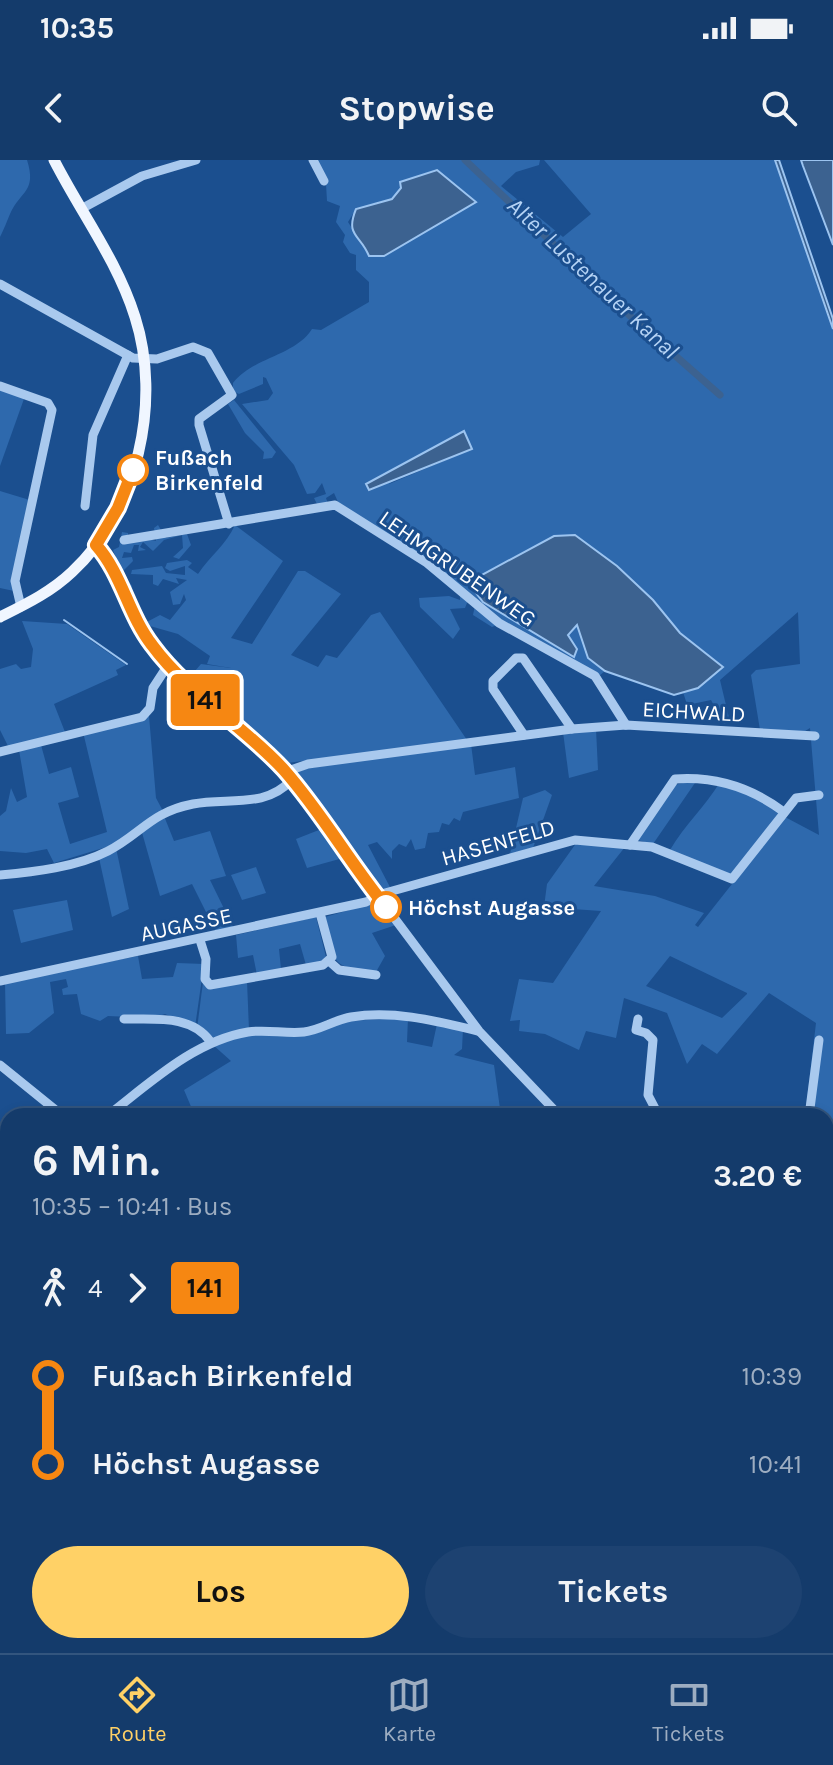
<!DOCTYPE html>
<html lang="de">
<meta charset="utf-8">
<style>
body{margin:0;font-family:Karla,sans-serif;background:#1d4271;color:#f1f3f6;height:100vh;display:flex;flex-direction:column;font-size:30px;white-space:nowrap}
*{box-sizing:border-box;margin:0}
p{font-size:26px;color:#9dadc1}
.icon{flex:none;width:44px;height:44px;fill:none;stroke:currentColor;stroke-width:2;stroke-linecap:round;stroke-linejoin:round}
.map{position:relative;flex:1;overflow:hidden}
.details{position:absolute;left:0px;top:948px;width:834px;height:546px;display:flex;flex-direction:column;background:#143b6b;border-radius:24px 24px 0 0;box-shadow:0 4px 12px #0003,0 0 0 2px #33557e}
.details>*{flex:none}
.badge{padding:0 16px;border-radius:6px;font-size:28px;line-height:52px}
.map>.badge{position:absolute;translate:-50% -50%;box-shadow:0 0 0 4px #fff}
.legs{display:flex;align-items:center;gap:12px;height:88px;padding:0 32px;font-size:26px}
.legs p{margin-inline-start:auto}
.overview{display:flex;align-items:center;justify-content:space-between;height:136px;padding:0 32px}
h1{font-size:44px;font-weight:700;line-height:60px}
.button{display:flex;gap:16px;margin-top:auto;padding:16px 32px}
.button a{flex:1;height:92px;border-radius:48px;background:#ffd166;color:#111;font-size:32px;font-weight:700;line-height:92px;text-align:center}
.button a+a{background:#1d4271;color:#f1f3f6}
ul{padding:0 32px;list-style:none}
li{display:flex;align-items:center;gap:28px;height:88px;font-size:30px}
li i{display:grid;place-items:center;width:12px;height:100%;margin:0 10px;background:currentColor}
li i::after{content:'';width:20px;height:20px;margin:-10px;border:6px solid;border-radius:50%;background:#143b6b}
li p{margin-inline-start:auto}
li:first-child i{background:linear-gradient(#0000 50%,currentColor 0)}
li:last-child i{background:linear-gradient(currentColor 50%,#0000 0)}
.status{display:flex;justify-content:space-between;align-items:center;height:56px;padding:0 40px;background:#143b6b;direction:ltr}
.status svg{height:22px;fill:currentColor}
header{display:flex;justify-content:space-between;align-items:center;height:104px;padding:0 32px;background:#143b6b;font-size:36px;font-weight:700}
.menu{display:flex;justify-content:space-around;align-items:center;height:112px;border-top:2px solid #33557e;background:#143b6b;font-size:22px;color:#9dadc1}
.menu a{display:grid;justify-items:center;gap:4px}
.menu .current{color:#ffd166}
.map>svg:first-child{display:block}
.green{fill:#2e69ad;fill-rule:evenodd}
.water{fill:#3c6290;stroke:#9cc4f0;stroke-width:2}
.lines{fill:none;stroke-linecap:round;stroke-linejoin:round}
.stream{stroke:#9cc4f0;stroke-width:2}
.canal{stroke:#3c6290;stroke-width:7}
.minor{stroke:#a9c9ee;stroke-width:9}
.major{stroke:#f0f6ff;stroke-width:11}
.highway{stroke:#fff;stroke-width:12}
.line-1-casing{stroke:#fff;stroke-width:18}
.line-1{stroke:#f68712;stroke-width:12}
.stop-1-dot{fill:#fff;stroke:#f68712;stroke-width:4}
.labels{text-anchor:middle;stroke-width:6;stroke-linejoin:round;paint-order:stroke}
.stop-label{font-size:22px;font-weight:bold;fill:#fff;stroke:#1b4f8f;text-anchor:start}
.street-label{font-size:22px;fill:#fff;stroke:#1b4f8f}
.water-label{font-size:24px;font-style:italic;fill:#b5d3f5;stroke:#1b4f8f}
</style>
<div class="status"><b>10:35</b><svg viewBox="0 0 49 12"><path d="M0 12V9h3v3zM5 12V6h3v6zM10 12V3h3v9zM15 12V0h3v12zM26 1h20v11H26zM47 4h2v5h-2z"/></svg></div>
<header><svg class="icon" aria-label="back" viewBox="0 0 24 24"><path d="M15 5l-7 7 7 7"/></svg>Stopwise<svg class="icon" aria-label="search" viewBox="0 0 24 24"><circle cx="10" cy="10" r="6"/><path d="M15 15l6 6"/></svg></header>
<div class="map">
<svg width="833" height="1493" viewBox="0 0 833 1493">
<rect width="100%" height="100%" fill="#1b4f8f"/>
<g class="green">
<path d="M0 0H27C37 32 21 30 10 54 8 59 4 69 0 77Z"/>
<path d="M316 0H540L539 5 516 12 501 26 563 77 591 54 544 0H775L833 169V1286L826 1284V956H805L816 863 769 833 717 894 702 884 687 904 667 853 624 838 616 878 586 871 579 890 545 874 519 871 520 860 510 861 519 819 553 823 601 751 544 747 547 724 577 682 625 687 594 726 655 736 704 753 695 765 698 767 785 657 819 675 810 568 802 573 760 570 751 515 756 510 800 504 798 452 720 520 730 562 724 564 711 540 692 544V560L683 532 698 528 723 507 680 474 653 440 509 402 478 417 471 425 483 442 573 497 577 489 567 475 577 465 588 498 605 511 599 516 505 462 492 467 473 455 476 440 469 438 465 448 450 449 460 469 453 479 420 447 419 438 449 436 460 440V432L338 342 334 333 326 338 329 347 319 348 314 338 326 334 322 323 315 333 307 334 294 305 242 244 268 240 273 233 266 218 263 217V224L239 234 233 231V223C253 197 295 196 312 169L321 170 369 142V122L356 110V95L350 93 343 82 345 75 336 62 340 46 327 41 326 24ZM436 10 475 43 384 96 369 95 348 62 356 49 392 39 401 28 400 22ZM465 272 472 289 389 324ZM670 796 747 833V834L722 858 646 826Z"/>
<path d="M0 227 25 236 0 306Z"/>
<path d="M234 240 276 292 272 298 263 299 264 292 245 273 228 244Z"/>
<path d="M0 331 33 341 14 431 0 428Z"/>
<path d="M158 365 166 378 187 374 191 385 179 399 173 397 183 388 182 375 164 380 153 391 143 382 140 387 146 390 138 391 139 385H134L131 393 124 392 122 398 132 397 133 401 122 412 132 426 134 446 113 390 119 387 122 372 128 373V383L148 379 156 381 154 368Z"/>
<path d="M235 365 283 401 231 478 252 484 298 411H305L341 434 291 495 318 507 326 495 337 498 371 455 380 452 467 580 287 603 188 519 201 504 231 508 207 504 210 496 178 474 143 464 160 455 170 460 186 440 184 434 180 444 173 445 170 432 187 420 176 418 179 424 163 419 158 426 153 424V415L131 414 132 410 162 406 166 413 185 415V406L170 411 165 408 167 403 187 400 192 403 188 407 198 414C210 396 226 385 235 365Z"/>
<path d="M22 461 67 464 126 505 116 510 118 515 54 544 65 572 9 588 0 570V509L16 504 21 509 31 507 33 489Z"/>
<path d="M149 556 156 638 163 651 113 685 54 703 47 689 26 693 0 691V656L6 651 11 628 17 642 27 637 19 590 41 585 49 614 71 607 79 637 58 643 70 684 107 672 83 572Z"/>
<path d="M596 569 598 610 569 618 563 572Z"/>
<path d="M471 584 475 615 515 607 519 638 463 652 460 661 454 658 449 665 442 663 439 672 428 673 425 688 415 690 411 679 406 687 399 684 392 691V699L377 682 368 685 391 729 380 732 294 614 296 610Z"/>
<path d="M697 620 653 684 637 680 674 625Z"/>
<path d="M720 622 759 638 780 652 730 716 670 690C685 664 705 647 720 622Z"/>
<path d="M545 630 552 635 533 688 510 694 523 638Z"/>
<path d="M164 656 174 681 210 671 226 716 210 720 235 771 217 774 192 724 160 736 141 669Z"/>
<path d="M324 668 343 698 307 708 296 679Z"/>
<path d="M116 688 129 749 112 757 99 698Z"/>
<path d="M256 707 266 733 242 740 231 715Z"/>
<path d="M67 740 73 770 21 783 13 750Z"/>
<path d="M377 742 396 765 372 773 385 796 376 812C327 807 335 802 325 757Z"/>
<path d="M316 757 327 801 306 805 300 784 279 789 281 809 257 815 253 795 238 798 236 775Z"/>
<path d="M138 796 142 819 173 817 177 803 204 804 195 867 165 854 153 858 108 856 100 861 81 854 77 834 63 835 62 829 68 827 66 819 50 822 54 853 29 873 6 874 5 822Z"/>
<path d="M247 821 249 870 215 878 197 869 203 822Z"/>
<path d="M408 858 407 882 432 887 437 864 463 869 462 889 454 895 494 905 501 956H195L184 930 231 901 212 884 253 873 283 874 346 861Z"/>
<path d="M8 1151V1204L0 1205V1152Z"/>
<path d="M8 1206V1262L0 1264V1208Z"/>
<path d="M161 1486H356L362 1493H172Z"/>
<path d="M438 1486H624L620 1493H444Z"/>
<path d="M659 1486H772L769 1493H656Z"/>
</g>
<g class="water">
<path d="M775 0H779L833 159V169Z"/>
<path d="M801 0H833V85L803 6Z"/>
<path d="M437 10 476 42 384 96H369C360 74 345 76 356 49L392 39 401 28 400 22Z"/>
<path d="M464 271 472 289 369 330 366 324Z"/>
<path d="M575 375 617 406 653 440 680 473 723 507 698 528 674 535 605 511 588 498 577 465 568 475 577 489 574 497 483 442 470 425 478 417 554 376Z"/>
<path d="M833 1357V1493H777L780 1486H826V1374Z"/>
</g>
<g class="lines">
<g class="stream">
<path d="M64 460 127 504"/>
<path d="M332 682 340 694"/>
</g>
<path class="canal" d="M465 0 620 147 720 235"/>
<g class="minor">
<path d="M313 0 324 21"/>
<path d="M81 49 142 16 196 0"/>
<path d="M0 124 133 198 157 199 193 187 208 193 232 235 199 259V265L229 364"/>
<path d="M0 226 48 243 52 250 15 421 21 447"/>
<path d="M85 346 93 275 128 195"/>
<path d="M124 380 335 345 427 403 499 463 595 516 626 565"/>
<path d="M96 385 111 403 141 470 163 500 285 612 479 871 560 956"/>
<path d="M524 575 493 529V521L516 498H523L572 569"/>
<path d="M0 592 142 557 150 548 153 528 168 505"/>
<path d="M285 612 308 604 572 569 626 565 815 576"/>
<path d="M630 685 675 619C716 616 752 628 784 652"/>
<path d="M0 715C34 712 77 707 108 691 141 674 151 652 193 644 226 637 266 649 291 620"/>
<path d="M200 780 206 799 205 819 210 825 323 805 332 797 320 753"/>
<path d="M330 802 339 810 376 815"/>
<path d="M0 821 366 742 385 733 575 680 652 687 732 719 796 638 819 635"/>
<path d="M124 859C154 860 190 854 210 881"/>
<path d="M638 859 636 870 646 873 653 880 648 935 659 956"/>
<path d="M0 905 63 956"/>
<path d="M107 956C150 923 194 881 248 872 267 869 285 874 304 872 320 870 334 860 351 857 394 850 436 861 478 871"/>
<path d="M809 956 819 880"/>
<path d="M0 1148H8"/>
<path d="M485 1493 493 1486"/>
</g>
<g class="major">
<path d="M0 457C26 444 51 432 72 412 138 351 162 241 135 157 117 100 81 53 54 0"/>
<path d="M0 1091 8 1093"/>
<path d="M826 1291 833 1293"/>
</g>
<g class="highway">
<path d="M0 1317 8 1312"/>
<path d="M8 1336 2 1364 8 1388"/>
<path d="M0 1413 8 1416"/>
<path d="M0 1424 8 1427"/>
<path d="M106 1486 113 1493"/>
<path d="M129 1486 140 1493"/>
<path d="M148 1486 158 1493"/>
<path d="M31 1493 37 1486"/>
</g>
</g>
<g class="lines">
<defs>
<path id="line-1" d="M133 310 118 348 96 385C122 414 128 454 152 485 188 534 243 565 284 610 322 653 350 703 386 747"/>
</defs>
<use href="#line-1" class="line-1-casing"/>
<use href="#line-1" class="line-1"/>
</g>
<g class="stop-1-dot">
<circle cx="133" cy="310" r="14"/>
<circle cx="386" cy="747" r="14"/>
</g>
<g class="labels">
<g class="stop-label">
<text x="155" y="305">Fußach<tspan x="155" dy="25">Birkenfeld</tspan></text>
<text x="408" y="755">Höchst Augasse</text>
</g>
<g class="street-label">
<text transform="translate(458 408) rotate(35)" y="8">LEHMGRUBENWEG</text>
<text transform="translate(694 551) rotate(3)" y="8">EICHWALD</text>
<text transform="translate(498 682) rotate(-16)" y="8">HASENFELD</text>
<text transform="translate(186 764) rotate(-12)" y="8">AUGASSE</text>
</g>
<g class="water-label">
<text transform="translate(593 118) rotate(43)" y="8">Alter Lustenauer Kanal</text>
</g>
</g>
</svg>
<b class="badge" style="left:205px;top:540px;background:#f68712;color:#111">141</b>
<section class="details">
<div class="overview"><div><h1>6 Min.</h1><p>10:35 – 10:41 · Bus</p></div><b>3.20 €</b></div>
<div class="legs"><svg class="icon" aria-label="walk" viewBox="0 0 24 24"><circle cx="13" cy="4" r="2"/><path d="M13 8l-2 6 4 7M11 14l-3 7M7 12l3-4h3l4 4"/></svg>4<svg class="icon" aria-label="forward" viewBox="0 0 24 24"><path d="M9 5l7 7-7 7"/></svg><b class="badge" style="background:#f68712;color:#111">141</b></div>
<ul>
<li><i style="color:#f68712"></i><b>Fußach Birkenfeld</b><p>10:39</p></li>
<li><i style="color:#f68712"></i><b>Höchst Augasse</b><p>10:41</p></li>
</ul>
<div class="button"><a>Los</a><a>Tickets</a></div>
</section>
</div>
<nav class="menu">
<a class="current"><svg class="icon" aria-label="directions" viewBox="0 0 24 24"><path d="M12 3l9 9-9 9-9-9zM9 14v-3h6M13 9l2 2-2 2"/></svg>Route</a>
<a><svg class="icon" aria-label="map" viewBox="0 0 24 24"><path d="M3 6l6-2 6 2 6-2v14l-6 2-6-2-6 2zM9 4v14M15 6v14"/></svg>Karte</a>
<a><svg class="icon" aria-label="tickets" viewBox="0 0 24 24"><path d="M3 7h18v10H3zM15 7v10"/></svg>Tickets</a>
</nav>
